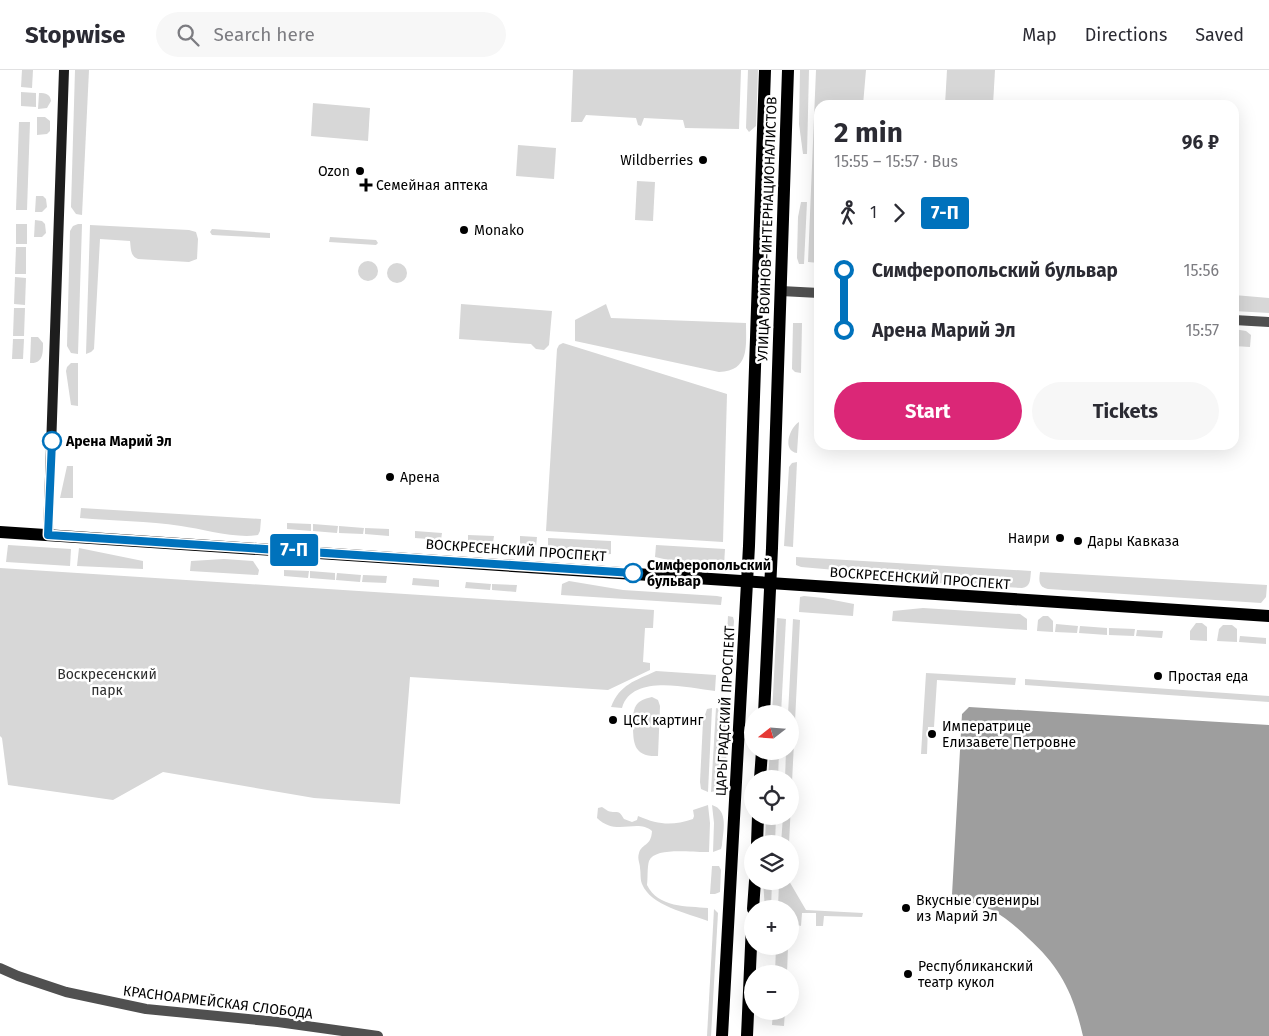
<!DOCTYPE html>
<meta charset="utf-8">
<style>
body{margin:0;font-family:"Fira Sans",sans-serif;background:#f7f7f7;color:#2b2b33;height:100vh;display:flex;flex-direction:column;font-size:19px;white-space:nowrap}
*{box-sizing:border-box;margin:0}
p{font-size:16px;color:#7c7c81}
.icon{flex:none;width:28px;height:28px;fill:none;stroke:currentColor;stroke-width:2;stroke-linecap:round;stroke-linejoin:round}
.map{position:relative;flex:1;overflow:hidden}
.panel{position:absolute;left:814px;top:30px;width:425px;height:350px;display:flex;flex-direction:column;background:#fff;border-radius:15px;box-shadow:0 5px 20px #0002}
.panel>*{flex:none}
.badge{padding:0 10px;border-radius:4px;font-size:18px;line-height:32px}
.needle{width:32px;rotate:253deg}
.buttons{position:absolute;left:744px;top:635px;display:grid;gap:10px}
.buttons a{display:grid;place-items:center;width:55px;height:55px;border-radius:50%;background:#fff;box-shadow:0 5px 20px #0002;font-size:25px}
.map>.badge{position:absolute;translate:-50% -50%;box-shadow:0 0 0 2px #fff}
.legs{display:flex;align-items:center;gap:8px;height:55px;padding:0 20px;font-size:16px}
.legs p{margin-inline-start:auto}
.head{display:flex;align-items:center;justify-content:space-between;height:85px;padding:0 20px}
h1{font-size:28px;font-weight:700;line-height:38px}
.button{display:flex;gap:10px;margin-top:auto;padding:10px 20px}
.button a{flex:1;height:58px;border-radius:30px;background:#db2777;color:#fff;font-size:20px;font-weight:700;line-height:58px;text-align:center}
.button a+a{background:#f7f7f7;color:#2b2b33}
ul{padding:0 20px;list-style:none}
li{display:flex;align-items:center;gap:18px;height:60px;font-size:19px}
li i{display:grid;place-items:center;width:8px;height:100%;margin:0 6px;background:currentColor}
li i::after{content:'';width:12px;height:12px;margin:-6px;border:4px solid;border-radius:50%;background:#fff}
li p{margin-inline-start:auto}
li:first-child i{background:linear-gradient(#0000 50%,currentColor 0)}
li:last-child i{background:linear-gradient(currentColor 50%,#0000 0)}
header{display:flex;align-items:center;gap:30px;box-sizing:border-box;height:70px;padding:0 25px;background:#fff;border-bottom:1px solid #e1e1e2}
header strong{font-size:24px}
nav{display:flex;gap:28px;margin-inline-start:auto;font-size:18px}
.search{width:350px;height:45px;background:#f7f7f7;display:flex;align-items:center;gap:12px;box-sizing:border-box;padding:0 18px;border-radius:28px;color:#7c7c81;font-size:19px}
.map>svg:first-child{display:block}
.green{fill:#d7d7d7}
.water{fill:#9e9e9e}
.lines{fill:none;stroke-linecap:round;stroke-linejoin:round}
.street{stroke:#505050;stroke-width:10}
.secondary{stroke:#1d1d1d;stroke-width:10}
.primary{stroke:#000;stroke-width:12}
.line-1-casing{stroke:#fff;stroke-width:11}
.line-1{stroke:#0072bc;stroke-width:8}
.poi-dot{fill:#000;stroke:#fff;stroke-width:2}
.stop-1-dot{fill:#fff;stroke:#0072bc;stroke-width:2.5}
.labels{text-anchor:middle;stroke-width:5;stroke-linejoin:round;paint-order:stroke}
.poi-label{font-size:14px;fill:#000;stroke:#fff;text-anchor:start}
.street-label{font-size:14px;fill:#000;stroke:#fff}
.stop-label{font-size:14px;font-weight:bold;fill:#000;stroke:#fff;text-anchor:start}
.park-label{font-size:14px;fill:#2e2e2e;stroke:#fff}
</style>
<header>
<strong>Stopwise</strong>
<div class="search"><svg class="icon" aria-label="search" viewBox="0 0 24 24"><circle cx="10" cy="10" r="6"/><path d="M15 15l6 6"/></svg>Search here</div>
<nav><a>Map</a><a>Directions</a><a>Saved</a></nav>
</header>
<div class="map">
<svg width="1269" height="966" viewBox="0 0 1269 966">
<rect width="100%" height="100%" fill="#fff"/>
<g class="green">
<path d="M22 0H33L32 18 21 17Z"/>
<path d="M75 0H89L82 145 76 144 71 137Z"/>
<path d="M573 0H741L739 59 685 58 683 50 644 48 641 56 638 55 636 48 586 45 582 52H571Z"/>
<path d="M748 0H758L756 56 749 62 746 58Z"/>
<path d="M800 0H809L807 84H803L799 54Z"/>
<path d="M816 0H866L863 35H819V193L808 192Z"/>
<path d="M947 0H995L993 35H945Z"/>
<path d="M21 22 36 23V37L21 36Z"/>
<path d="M39 23C46 23 50 24 51 31L47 38 38 39Z"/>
<path d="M313 33 370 38 368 71 311 66Z"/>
<path d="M37 47H45L50 51V61L47 64 37 65Z"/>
<path d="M19 52H30L27 140H16Z"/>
<path d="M518 75 556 78 554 109 516 106Z"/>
<path d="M637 111 655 112 653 151 635 150Z"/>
<path d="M36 126H43L46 129 47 137 42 142H35Z"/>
<path d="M801 132H807L804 194H799L797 188 798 147Z"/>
<path d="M35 150 42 151 45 154 46 163 42 167H34Z"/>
<rect x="16" y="154" width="11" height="20"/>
<path d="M78 154H82L78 284 71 283 67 276 70 161 73 156Z"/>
<path d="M90 155 189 160 196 162 198 169 197 189 189 192 138 189C130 186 131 178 130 171L100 169 94 279 91 282 86 284Z"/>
<path d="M212 159 270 163V168L212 165 210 162Z"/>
<path d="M330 167 376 170 378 173 376 175 329 172Z"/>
<path d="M16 177H26V204H15Z"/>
<circle cx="368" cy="201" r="10"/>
<circle cx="397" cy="203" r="10"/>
<path d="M15 207 26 208 25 235 14 234Z"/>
<path d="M1234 225 1269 228V243L1234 241Z"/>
<path d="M461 234 552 241 549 275 544 280 536 279 531 274 459 269Z"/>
<path d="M606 234 611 248 746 253C746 276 750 301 719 302L575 271V250Z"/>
<path d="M14 238H25L24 266H13Z"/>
<path d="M793 253H802L801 303 795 302 792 299Z"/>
<path d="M1234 259 1246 261 1251 265 1250 277 1234 276Z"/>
<path d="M31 267H38L43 273C43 283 43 294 30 293Z"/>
<path d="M13 269H24L23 289H12Z"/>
<path d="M563 273 727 324 723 472 546 461 557 279 559 275Z"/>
<path d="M71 293H78V336L71 335 66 301 67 297Z"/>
<path d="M799 352 797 383C782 381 789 358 799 352Z"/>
<path d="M797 392 793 477 784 476 789 397 792 393Z"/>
<path d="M67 396H73V428H60Z"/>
<path d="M81 438 261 449 260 461 258 465C236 469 203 459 181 456 148 451 113 451 80 448Z"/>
<path d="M287 453 311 454V461L287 459Z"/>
<path d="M313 454 338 456 337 463 313 461Z"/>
<path d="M339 456 364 458 363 464 339 463Z"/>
<path d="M365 458 389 459V466L365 464Z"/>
<path d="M415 461 442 463 441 470 415 468Z"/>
<path d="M468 465 494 466 493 473 468 471Z"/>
<path d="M520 466 537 467 536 477 533 482 525 483 520 480Z"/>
<path d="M548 468 611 471V484C597 485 557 491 548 480Z"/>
<path d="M8 475 71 479 70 496 6 492Z"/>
<path d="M656 475 725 479 724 496 686 494 655 487Z"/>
<path d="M79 478 143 491V499L77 496Z"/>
<path d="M796 487 1031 501C1030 509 1031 517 1022 518L938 513 893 505 801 497 796 495Z"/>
<path d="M224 489 253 491 259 500 258 505 190 501 191 491Z"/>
<path d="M0 498 654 540 653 558H645L643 592 650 593V600L608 620 410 607 400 734 314 728 163 702 113 730 8 715 2 668 0 666Z"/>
<path d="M284 500 309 501 308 508 284 506Z"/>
<path d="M310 501 335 503V510L310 508Z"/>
<path d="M1040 502 1267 515 1266 527 1261 533 1048 519C1038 517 1039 510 1040 502Z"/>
<path d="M337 503 361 505 360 512 336 510Z"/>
<path d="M363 505 387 506 386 513 362 512Z"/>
<path d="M413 508 439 510V517L412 515Z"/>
<path d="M569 511 623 520 717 526 722 527 721 535 561 525 562 514Z"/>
<path d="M466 512 491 514 490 520 465 518Z"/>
<path d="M492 514 517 515 516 522 492 520Z"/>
<path d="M804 526 823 528 854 534 853 546 799 542 800 527Z"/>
<path d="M923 538 1020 544 1027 549V560L892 551 893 541Z"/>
<path d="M728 546 733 547 734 551 732 579 726 583Z"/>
<path d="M1043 546H1048L1053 551V562L1037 561 1038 550Z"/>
<path d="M777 548 786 549 781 644H772Z"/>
<path d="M793 549 800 550 789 774H781L783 746H790V709H785L786 681H790V644H788Z"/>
<path d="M1196 553H1202L1207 557V571L1190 570V561Z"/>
<path d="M1056 554 1078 556 1077 563 1055 562Z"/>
<path d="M1223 555H1232L1237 559V572L1217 571 1219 559Z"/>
<path d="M1080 556 1107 558V565L1079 563Z"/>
<path d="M1109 558 1135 559 1134 566 1109 565Z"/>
<path d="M1137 560 1163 561 1162 568 1136 566Z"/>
<path d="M1240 566 1266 568V574L1239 572Z"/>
<path d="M656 601 716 605 715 621C688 618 632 603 622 638L611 637C620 614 635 611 656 601Z"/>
<path d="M926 603 1016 608 1015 615 937 610 934 657H928L927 684H921Z"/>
<path d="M1025 609 1269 626V632L1025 615Z"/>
<path d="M652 627 658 630 660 636 658 686C633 687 633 673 633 652 633 646 633 638 638 633 641 630 647 628 652 627Z"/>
<path d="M712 638 708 722 701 719 700 712 703 651 707 639Z"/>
<path d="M716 638 724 640 728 650 725 713 720 720 711 722Z"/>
<path d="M770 681H779L778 709H768Z"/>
<path d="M708 735 710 753 709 782C695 783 655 776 649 791 647 798 648 808 647 815 658 838 687 836 708 838V851C687 843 651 836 642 814 640 809 641 804 640 798 640 793 637 789 639 783 642 773 651 777 652 761 637 748 616 767 597 748L598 738 602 737C604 738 606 740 608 741 617 744 618 738 624 749L632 752 637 750 638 746C659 755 672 756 693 749L694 746 693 740Z"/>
<path d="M712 735C729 740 723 762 722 775L721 779 713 782 714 753Z"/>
<path d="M766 746H776L775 774H766L765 771Z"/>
<path d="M712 796H719L721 800 720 822 715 824H710Z"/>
<path d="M763 811H772L771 839H765Z"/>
<path d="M779 811H789L806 840 863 843 862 847 824 846 823 856H816V843H802L801 856 790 853V839H778Z"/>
<path d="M714 839 718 843 711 966H707Z"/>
<path d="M776 876H788L787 904H775Z"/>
<path d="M773 941H785L784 956 772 955Z"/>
</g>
<path class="water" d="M969 637 1269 655V966H1083C1073 923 1061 898 1028 868 1018 858 1005 847 992 840 979 835 965 830 952 825L962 644Z"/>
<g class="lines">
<g class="street">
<path d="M781 221 819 223"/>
<path d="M1234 250 1269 252"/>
<path d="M0 898 18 906 66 922 146 939 278 952 378 966"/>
</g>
<path class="secondary" d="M48 465 64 0"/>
<g class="primary">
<path d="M0 462 1269 546"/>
<path d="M764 644 772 478 788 0"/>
<path d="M760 709 762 681"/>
<path d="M757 774 758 746"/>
<path d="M753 839 755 811"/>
<path d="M722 966 749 476 765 0"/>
<path d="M747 966 752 854"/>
</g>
</g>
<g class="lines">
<defs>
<path id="line-1" d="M52 371 48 465 633 503"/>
</defs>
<use href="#line-1" class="line-1-casing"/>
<use href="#line-1" class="line-1"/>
</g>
<g class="poi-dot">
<circle cx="703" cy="90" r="5"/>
<circle cx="360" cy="101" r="5"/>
<path d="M363.5 107.5h5v5h5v5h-5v5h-5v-5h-5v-5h5z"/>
<circle cx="464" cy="160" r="5"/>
<circle cx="390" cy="407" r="5"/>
<circle cx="1060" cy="468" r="5"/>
<circle cx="1078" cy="471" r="5"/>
<circle cx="1158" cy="606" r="5"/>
<circle cx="613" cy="650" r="5"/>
<circle cx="932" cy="664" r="5"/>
<circle cx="906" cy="838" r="5"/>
<circle cx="908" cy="904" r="5"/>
</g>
<g class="stop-1-dot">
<circle cx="52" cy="371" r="9"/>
<circle cx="633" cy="503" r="9"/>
</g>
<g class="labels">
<g class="poi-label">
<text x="693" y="95" text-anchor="end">Wildberries</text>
<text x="350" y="106" text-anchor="end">Ozon</text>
<text x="376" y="120">Семейная аптека</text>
<text x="474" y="165">Monako</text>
<text x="400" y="412">Арена</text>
<text x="1050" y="473" text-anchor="end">Наири</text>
<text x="1088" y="476">Дары Кавказа</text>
<text x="1168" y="611">Простая еда</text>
<text x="623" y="655">ЦСК картинг</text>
<text x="942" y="661">Императрице<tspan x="942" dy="16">Елизавете Петровне</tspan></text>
<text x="916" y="835">Вкусные сувениры<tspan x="916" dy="16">из Марий Эл</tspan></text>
<text x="918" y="901">Республиканский<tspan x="918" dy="16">театр кукол</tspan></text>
</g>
<g class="street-label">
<text transform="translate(767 159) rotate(-88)" y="5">УЛИЦА ВОИНОВ-ИНТЕРНАЦИОНАЛИСТОВ</text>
<text transform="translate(516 480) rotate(4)" y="5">ВОСКРЕСЕНСКИЙ ПРОСПЕКТ</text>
<text transform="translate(920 508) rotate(4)" y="5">ВОСКРЕСЕНСКИЙ ПРОСПЕКТ</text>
<text transform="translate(725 641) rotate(-87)" y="5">ЦАРЬГРАДСКИЙ ПРОСПЕКТ</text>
<text transform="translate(218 932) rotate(7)" y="5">КРАСНОАРМЕЙСКАЯ СЛОБОДА</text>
</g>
<g class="stop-label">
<text x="66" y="376">Арена Марий Эл</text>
<text x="647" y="500">Симферопольский<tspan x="647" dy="16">бульвар</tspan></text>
</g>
<g class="park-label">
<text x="107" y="609">Воскресенский<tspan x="107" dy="16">парк</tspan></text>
</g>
</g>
</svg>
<div class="buttons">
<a><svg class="needle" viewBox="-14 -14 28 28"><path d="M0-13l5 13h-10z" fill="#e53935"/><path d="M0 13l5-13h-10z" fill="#7c7c81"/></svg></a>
<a><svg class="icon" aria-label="locate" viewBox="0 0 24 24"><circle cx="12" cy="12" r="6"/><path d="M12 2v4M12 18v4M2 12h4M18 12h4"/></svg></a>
<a><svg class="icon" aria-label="layers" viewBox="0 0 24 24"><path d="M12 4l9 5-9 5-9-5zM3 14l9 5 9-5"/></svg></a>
<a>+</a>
<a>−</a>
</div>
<b class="badge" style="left:294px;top:480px;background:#0072bc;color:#fff">7-П</b>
<section class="panel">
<div class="head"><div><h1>2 min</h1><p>15:55 – 15:57 · Bus</p></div><b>96 ₽</b></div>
<div class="legs"><svg class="icon" aria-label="walk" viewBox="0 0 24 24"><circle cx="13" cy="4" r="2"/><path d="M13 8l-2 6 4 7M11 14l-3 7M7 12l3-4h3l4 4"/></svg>1<svg class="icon" aria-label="forward" viewBox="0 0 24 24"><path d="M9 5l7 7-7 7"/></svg><b class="badge" style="background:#0072bc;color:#fff">7-П</b></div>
<ul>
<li><i style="color:#0072bc"></i><b>Симферопольский бульвар</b><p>15:56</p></li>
<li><i style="color:#0072bc"></i><b>Арена Марий Эл</b><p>15:57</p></li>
</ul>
<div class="button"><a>Start</a><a>Tickets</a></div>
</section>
</div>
